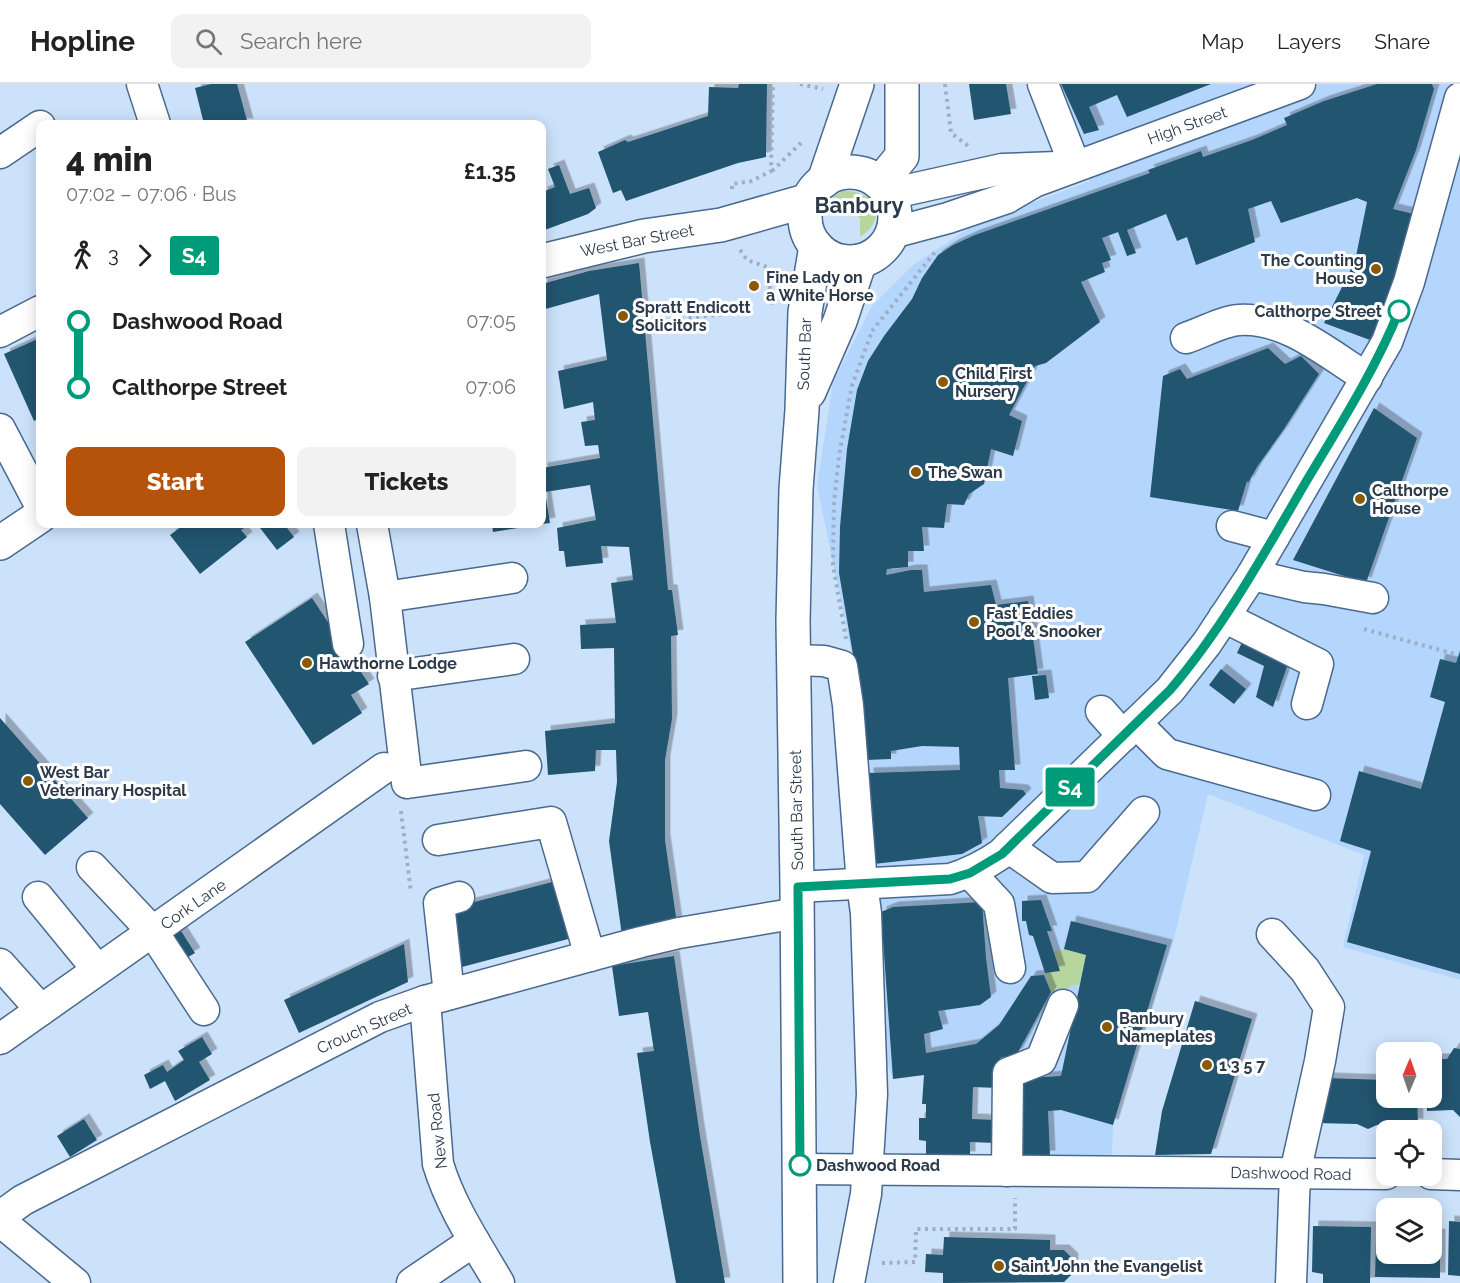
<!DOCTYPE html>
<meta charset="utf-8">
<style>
body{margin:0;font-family:Raleway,sans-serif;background:#f2f2f2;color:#222;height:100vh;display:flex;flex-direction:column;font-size:22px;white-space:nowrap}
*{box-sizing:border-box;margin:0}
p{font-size:20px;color:#767676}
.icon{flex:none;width:33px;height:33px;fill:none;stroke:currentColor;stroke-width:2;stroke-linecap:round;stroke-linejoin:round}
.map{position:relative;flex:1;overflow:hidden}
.panel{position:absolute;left:36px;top:36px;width:510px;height:408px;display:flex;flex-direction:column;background:#fff;border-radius:12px;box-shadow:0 3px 15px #0003}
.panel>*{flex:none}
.badge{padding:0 12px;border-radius:4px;font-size:21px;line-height:39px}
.needle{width:39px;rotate:2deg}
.tools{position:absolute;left:1376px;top:958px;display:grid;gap:12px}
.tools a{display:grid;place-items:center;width:66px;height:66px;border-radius:12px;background:#fff;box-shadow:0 3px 15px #0003;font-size:30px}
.map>.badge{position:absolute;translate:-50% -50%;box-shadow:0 0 0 3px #fff}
.legs{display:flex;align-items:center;gap:9px;height:66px;padding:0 30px;font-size:20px}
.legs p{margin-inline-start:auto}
.overview{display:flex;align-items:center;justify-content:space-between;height:102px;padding:0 30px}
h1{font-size:33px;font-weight:800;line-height:45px}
.button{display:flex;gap:12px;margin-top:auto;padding:12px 30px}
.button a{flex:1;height:69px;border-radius:12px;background:#b45309;color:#fff;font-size:24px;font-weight:800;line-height:69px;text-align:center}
.button a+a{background:#f2f2f2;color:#222}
ul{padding:0 30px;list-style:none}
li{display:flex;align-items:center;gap:21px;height:66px;font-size:22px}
li i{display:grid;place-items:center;width:9px;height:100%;margin:0 8px;background:currentColor}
li i::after{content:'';width:15px;height:15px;margin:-8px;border:4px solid;border-radius:50%;background:#fff}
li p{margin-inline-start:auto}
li:first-child i{background:linear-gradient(#0000 50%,currentColor 0)}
li:last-child i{background:linear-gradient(currentColor 50%,#0000 0)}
header{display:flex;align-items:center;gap:36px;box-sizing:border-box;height:84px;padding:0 30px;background:#fff;border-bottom:2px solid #e0e0e0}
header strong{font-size:28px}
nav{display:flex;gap:33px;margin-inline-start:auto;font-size:21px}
.search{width:420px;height:54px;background:#f2f2f2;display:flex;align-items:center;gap:15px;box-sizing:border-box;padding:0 21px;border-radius:12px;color:#767676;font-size:22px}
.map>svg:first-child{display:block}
.built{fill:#b5d6fc}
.green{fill:#b7d69f}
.building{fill:#20556f;filter:url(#shadow)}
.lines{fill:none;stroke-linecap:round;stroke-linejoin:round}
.minor-casing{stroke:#49698e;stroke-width:33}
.major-casing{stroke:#49698e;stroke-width:36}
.path{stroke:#9cafc6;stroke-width:4;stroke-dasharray:3 4.5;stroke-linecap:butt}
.minor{stroke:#fff;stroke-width:30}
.major{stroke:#fff;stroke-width:33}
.line-1-casing{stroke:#fff;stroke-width:14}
.line-1{stroke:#009b79;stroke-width:9}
.poi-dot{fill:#8a5901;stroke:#fff;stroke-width:2}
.stop-1-dot{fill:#fff;stroke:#009b79;stroke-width:3}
.labels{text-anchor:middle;stroke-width:6;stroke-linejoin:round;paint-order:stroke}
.street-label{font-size:16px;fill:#2c3a4a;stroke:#fff}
.poi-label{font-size:16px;font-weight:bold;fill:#2c3a4a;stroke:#fff;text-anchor:start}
.stop-label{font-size:16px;font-weight:bold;fill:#2c3a4a;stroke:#fff;text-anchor:end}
.district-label{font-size:22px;font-weight:bold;fill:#2c3a4a;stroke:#fff}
</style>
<header>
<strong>Hopline</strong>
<div class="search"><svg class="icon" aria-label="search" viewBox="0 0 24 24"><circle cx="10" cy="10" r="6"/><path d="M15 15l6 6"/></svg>Search here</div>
<nav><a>Map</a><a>Layers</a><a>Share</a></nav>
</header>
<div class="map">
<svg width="1460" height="1199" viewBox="0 0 1460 1199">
<defs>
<filter id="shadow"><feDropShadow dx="5.5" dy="-5.5" stdDeviation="0" flood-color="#0004"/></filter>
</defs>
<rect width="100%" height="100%" fill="#cce2fb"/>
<path class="built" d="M1051 0H1460V896L1343 863 1364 771 1208 710 1173 859 1113 1041 1112 1072 1016 1073V970L924 991 893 995 885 971 861 614 817 402 833 298 872 222 913 181 975 140 1090 97Z"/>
<g class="green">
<path d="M843 107C877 106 889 135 860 153V134L842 121 828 128C827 116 834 112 843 107Z"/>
<path d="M1064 865 1086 871 1080 900 1051 908 1045 889 1060 887 1054 868Z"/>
</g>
<g class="building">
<path d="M211 0H237L248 40H204L195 4Z"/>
<path d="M739 0H767L766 73 738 79 626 117 621 106 613 109 598 68 625 56 628 58 708 32 709 3 738 4Z"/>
<path d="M969 0H1006L1011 30 974 36Z"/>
<path d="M1061 0H1211L1127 33 1117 11 1089 23 1099 46 1084 50Z"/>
<path d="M1377 0H1432L1434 5 1416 66 1393 125 1414 130 1399 194 1370 256 1324 239 1355 177 1367 118 1357 114 1281 139 1271 117 1248 125 1255 158 1196 181 1187 153 1177 157 1166 130 1127 146 1136 169 1127 172 1118 148 1102 154 1111 176 1102 179 1105 188 1081 198 1100 238 1046 279 1035 282 1009 331 1022 337 1013 372 991 365 984 400 969 410 964 421 947 420 944 444 922 443 924 467H908V483L887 485 886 491 911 486H922L924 508 991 501 996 521 1028 517 1038 590 1008 594 1015 686H999L1000 704 1023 706 1026 710 1002 733 978 732 982 759 962 770 874 780 868 689 960 686 959 663 922 662 891 667V675L866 676 862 623 839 489 840 443 847 365 857 306 868 277 884 252 912 215 922 194 938 171 953 161 975 151 1150 89 1148 86 1201 67 1203 73 1252 56 1287 41 1284 34 1324 17Z"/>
<path d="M559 81 570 110 589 104 596 124 588 130 542 147V108L555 103 548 85Z"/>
<path d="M639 179 668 506H672L678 551 671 552 672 635 665 676V756L677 840 622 852 609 757 617 698 616 666H596L595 687 548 691 545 647 615 639 614 564 581 565 580 541 616 539 611 499 633 496 629 463 601 462 603 479 566 483 564 467H559L557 444 596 436 590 401 545 408 550 439 542 440V384L600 374 598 361 585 362 581 338 595 336 593 318 564 325 558 287 607 276 599 210 542 226V200L589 187Z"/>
<path d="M40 254V334L34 337 4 270Z"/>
<path d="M1268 264 1285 280 1301 272 1319 290 1284 345 1257 383 1248 399 1247 397 1238 427 1150 413 1163 292 1180 285 1187 295Z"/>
<path d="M1374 324 1417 354 1366 499 1293 476Z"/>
<path d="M185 440H250L241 446 247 453 200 490 170 451Z"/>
<path d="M257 440H284L294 453 277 466Z"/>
<path d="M492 440H536V441L493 448Z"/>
<path d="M312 514 369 600 351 611 362 629 313 661 245 558Z"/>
<path d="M1244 554 1289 577 1273 623 1256 613 1264 582 1237 569Z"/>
<path d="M1460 567V890L1347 858 1371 767 1340 757 1359 687 1421 705 1445 618 1430 613 1440 575 1456 579Z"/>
<path d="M1221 585 1246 605 1234 620 1209 601Z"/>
<path d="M1046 591 1049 614 1035 616 1032 592Z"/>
<path d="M0 634 88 734 45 771 0 720Z"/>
<path d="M556 797 572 854 462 883 447 825Z"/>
<path d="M1041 816 1052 847H1047L1060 887 1045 889 1033 852 1029 851 1026 837H1022V817Z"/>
<path d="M982 818 986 874 991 913 980 921 938 927 943 945 924 950 926 969 976 960 999 941 1031 892 1044 891 1051 908 1017 970 1000 974 998 1004 973 1003 972 1035 997 1036 996 1059 970 1058V1073L926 1072V1057L919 1056V1034H926V1020H922L924 991 893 995 881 828 893 823Z"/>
<path d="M1071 837 1167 861 1113 1041 1061 1026 1048 1027 1050 1072 1016 1073 1014 995 1061 992 1086 871 1064 865Z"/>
<path d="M176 839 195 869 164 887 146 859Z"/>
<path d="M404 860 408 898 299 949 284 916Z"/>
<path d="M674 872 700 1052 725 1199H676L650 1058 637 969 654 967 648 928 619 932 612 882Z"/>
<path d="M1195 917 1252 935 1211 1070 1155 1071 1162 1027Z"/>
<path d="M202 953 212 970 199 978 210 996 175 1017 165 997 150 1005 144 991 163 981 167 988 184 976 178 967Z"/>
<path d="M1454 964 1460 965V1033L1453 1026 1427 1027V1014H1431V975H1447Z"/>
<path d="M1326 994 1386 996V1014H1417L1418 1040 1377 1041 1368 1045 1357 1040 1315 1039Z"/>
<path d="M84 1035 97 1056 70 1073 57 1052Z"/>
<path d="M1449 1137 1460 1138V1192L1448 1191Z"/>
<path d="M1313 1142 1371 1143 1370 1199H1323V1190L1312 1188Z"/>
<path d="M1376 1149 1386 1150V1170H1431V1151L1440 1150V1194L1375 1193Z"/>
<path d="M944 1153 1050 1156V1166H1064L1073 1175 1072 1190 1064 1198 943 1199V1189L925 1188 926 1170 943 1171Z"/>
</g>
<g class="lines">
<defs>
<g id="minor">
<path d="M142 0 155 40"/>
<path d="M1043 0 1075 82"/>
<path d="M0 69 40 42"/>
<path d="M889 110 1002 85 1057 83"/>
<path d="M892 149 948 134 1007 114 1034 98 1300 0"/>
<path d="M0 248 40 227"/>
<path d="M1186 254C1201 249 1223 237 1239 236 1287 233 1328 270 1367 294"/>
<path d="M0 345 40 421"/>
<path d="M329 440 348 560"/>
<path d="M372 440 385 513 407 699 526 682"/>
<path d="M1232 442 1274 453"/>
<path d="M1252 491 1304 503 1324 505 1373 514"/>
<path d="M385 513 512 494"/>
<path d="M1224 533 1318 580 1307 620"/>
<path d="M793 576 824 577 842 582 848 621 862 800 866 829 872 1010 866 1110 849 1199"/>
<path d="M393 592 514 575"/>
<path d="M1101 627 1123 652"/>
<path d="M1136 639 1167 670 1315 711"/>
<path d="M438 756 551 738 590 872"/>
<path d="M1008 763 1052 794 1087 793 1144 728"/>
<path d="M92 783 153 848 204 926"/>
<path d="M970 789 999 820 1010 884"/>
<path d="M797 803 950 795C970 789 985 781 1001 770L1170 606 1207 559 1252 491 1387 258 1409 198 1460 14"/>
<path d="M38 813 97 885"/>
<path d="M1272 850 1305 886 1329 923 1320 977 1295 1089 1291 1199"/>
<path d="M0 880 41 926"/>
<path d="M449 910 439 819 459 813"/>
<path d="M425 917 438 1080C451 1123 477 1161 499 1199"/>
<path d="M0 955 384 684"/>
<path d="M801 1085 1386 1090"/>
<path d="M1007 1087 1008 989 1041 976 1063 921"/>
<path d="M1431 1090 1460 1091"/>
<path d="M0 1137 75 1199"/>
<path d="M2 1138 9 1126 23 1116 380 933 425 917 641 858 679 849 798 829"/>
<path d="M412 1199 474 1157"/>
</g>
<g id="major">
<circle cx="850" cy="133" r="45"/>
<path d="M824 97 857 0"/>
<path d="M880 99 902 72V0"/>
<path d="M542 177 644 152 721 141 809 116"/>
<path d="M809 308 840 237 860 177"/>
<path d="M0 459 40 432"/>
<path d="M800 1199 797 803 793 537 796 405 802 326 805 228 816 162"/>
</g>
</defs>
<use href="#minor" class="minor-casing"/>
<use href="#major" class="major-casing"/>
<g class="path">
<path d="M800 0 823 5"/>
<path d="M945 0 951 49 970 63"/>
<path d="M772 87 803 57"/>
<path d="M732 105V100L752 97 771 87 773 0"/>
<path d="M740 166 747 176 767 183 772 219 777 220"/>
<path d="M644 239 725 230"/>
<path d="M872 247 935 168"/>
<path d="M1364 545 1458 571"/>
<path d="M846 555 833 481 834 419 839 372 852 301 871 250"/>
<path d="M401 727 411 809"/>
<path d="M882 1179 915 1178 916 1145H1015V1114"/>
</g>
<use href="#minor" class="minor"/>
<use href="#major" class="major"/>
</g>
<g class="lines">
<defs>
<path id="line-1" d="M800 1081 798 803 950 795 970 789 1002 770 1170 606C1224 543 1265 468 1307 396 1340 341 1375 286 1399 227"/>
</defs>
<use href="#line-1" class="line-1-casing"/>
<use href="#line-1" class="line-1"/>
</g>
<g class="poi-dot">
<circle cx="1376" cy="185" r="6"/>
<circle cx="754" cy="202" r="6"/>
<circle cx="623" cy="232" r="6"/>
<circle cx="943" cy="298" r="6"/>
<circle cx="916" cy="388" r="6"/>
<circle cx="1360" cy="415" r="6"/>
<circle cx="974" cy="538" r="6"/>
<circle cx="307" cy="579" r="6"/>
<circle cx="28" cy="697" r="6"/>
<circle cx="1107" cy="943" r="6"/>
<circle cx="1207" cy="981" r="6"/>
<circle cx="999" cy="1182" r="6"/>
</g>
<g class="stop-1-dot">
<circle cx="1399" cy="227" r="10"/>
<circle cx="800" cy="1081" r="10"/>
</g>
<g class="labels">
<g class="street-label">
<text transform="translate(1187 41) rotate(-20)" y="6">High Street</text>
<text transform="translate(637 156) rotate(-11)" y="6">West Bar Street</text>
<text transform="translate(804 270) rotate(-88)" y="6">South Bar</text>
<text transform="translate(796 726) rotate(-91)" y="6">South Bar Street</text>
<text transform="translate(193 820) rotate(-35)" y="6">Cork Lane</text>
<text transform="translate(364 944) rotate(-24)" y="6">Crouch Street</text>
<text transform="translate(437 1047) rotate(-96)" y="6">New Road</text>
<text transform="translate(1291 1089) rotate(1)" y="6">Dashwood Road</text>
</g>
<g class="poi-label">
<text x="1364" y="182" text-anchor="end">The Counting<tspan x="1364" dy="18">House</tspan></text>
<text x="766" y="199">Fine Lady on<tspan x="766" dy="18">a White Horse</tspan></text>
<text x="635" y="229">Spratt Endicott<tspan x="635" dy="18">Solicitors</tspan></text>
<text x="955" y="295">Child First<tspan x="955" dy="18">Nursery</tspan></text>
<text x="928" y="394">The Swan</text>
<text x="1372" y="412">Calthorpe<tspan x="1372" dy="18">House</tspan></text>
<text x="986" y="535">Fast Eddies<tspan x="986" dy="18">Pool &amp; Snooker</tspan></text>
<text x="319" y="585">Hawthorne Lodge</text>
<text x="40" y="694">West Bar<tspan x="40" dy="18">Veterinary Hospital</tspan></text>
<text x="1119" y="940">Banbury<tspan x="1119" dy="18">Nameplates</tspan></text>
<text x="1219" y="987">1 3 5 7</text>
<text x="1011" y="1188">Saint John the Evangelist</text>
</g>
<g class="stop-label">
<text x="1382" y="233">Calthorpe Street</text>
<text x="816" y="1087" text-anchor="start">Dashwood Road</text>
</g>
<g class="district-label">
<text x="859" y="129">Banbury</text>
</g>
</g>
</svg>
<div class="tools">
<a><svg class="needle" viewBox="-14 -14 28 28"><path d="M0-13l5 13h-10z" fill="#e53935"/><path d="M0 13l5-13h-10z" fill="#767676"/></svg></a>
<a><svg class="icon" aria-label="locate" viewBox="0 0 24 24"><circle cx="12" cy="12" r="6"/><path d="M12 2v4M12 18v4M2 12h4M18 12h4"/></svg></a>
<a><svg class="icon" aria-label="layers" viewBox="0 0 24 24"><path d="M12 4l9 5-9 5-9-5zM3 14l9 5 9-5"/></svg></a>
</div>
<b class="badge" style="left:1070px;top:703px;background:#009b79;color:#fff">S4</b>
<section class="panel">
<div class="overview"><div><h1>4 min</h1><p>07:02 – 07:06 · Bus</p></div><b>£1.35</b></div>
<div class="legs"><svg class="icon" aria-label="walk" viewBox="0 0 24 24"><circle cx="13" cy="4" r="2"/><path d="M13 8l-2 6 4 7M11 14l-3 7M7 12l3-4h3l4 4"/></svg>3<svg class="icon" aria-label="forward" viewBox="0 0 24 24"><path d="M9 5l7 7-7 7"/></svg><b class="badge" style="background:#009b79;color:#fff">S4</b></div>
<ul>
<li><i style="color:#009b79"></i><b>Dashwood Road</b><p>07:05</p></li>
<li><i style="color:#009b79"></i><b>Calthorpe Street</b><p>07:06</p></li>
</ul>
<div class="button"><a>Start</a><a>Tickets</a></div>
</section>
</div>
